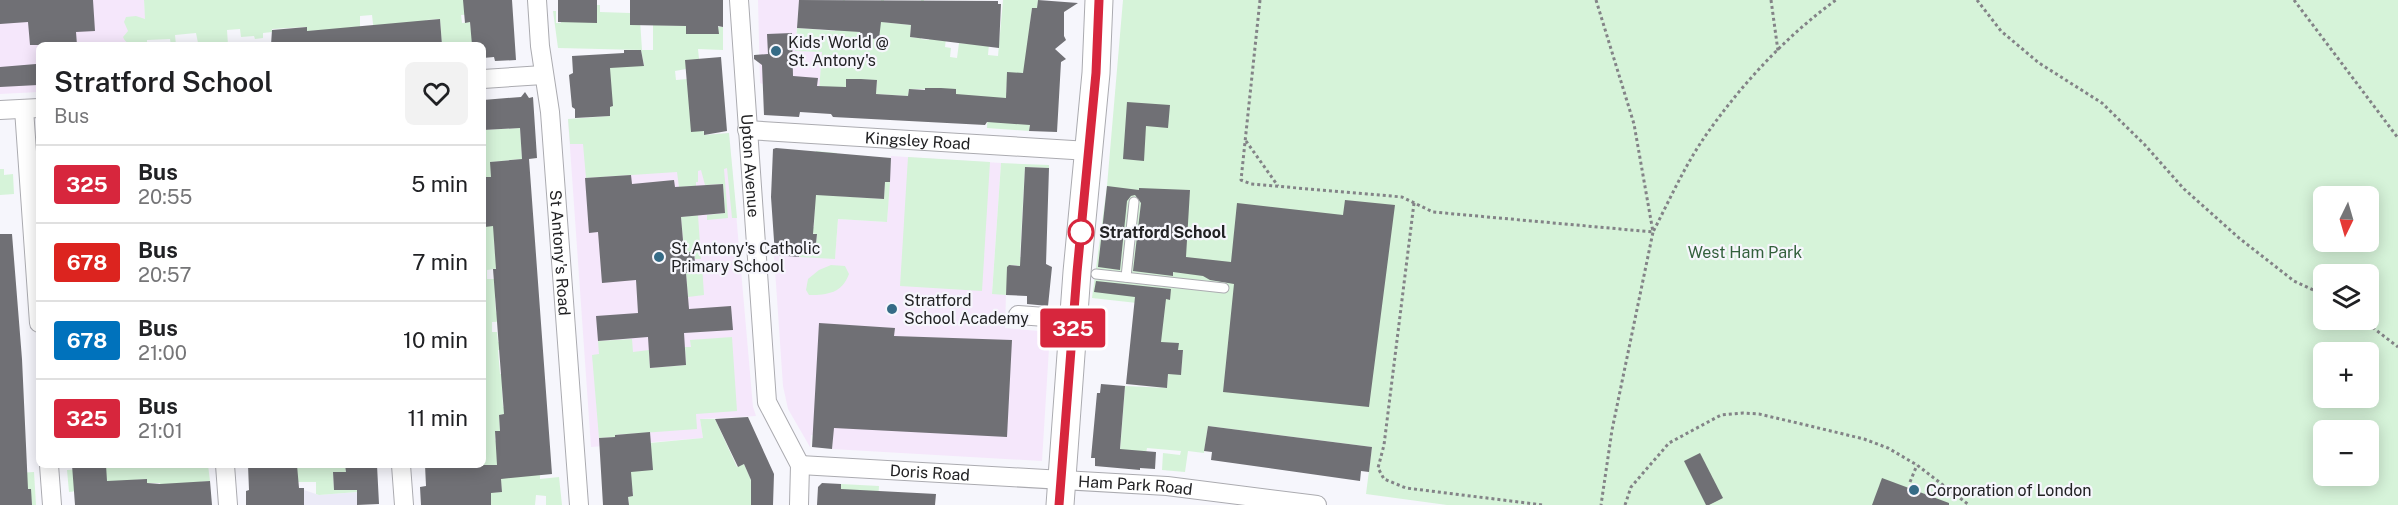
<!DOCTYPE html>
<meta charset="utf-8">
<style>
body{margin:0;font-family:"Public Sans",sans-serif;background:#f2f2f2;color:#202124;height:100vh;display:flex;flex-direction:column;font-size:22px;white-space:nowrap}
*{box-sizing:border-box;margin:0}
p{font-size:20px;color:#757577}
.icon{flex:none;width:33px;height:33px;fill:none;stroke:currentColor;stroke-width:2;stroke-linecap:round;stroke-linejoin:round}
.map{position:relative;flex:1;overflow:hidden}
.details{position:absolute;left:36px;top:42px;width:450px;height:426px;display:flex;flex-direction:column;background:#fff;border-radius:9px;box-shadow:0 3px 15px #0003}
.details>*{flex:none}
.badge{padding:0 12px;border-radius:4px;font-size:21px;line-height:39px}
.needle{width:39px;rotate:185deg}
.controls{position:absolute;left:2313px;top:186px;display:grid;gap:12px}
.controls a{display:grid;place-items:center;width:66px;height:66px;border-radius:9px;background:#fff;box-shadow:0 3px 15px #0003;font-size:30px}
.map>.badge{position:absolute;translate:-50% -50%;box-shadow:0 0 0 3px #fff}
.round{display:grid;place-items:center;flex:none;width:63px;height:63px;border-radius:9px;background:#f2f2f2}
.headline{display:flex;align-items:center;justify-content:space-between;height:102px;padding:0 18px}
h1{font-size:28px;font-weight:600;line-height:45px}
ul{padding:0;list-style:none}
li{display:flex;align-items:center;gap:18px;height:78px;padding:0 18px;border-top:2px solid #e0e0e0}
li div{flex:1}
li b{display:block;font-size:22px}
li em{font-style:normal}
li .badge{min-width:66px;font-weight:700;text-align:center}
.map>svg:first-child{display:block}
.built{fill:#ebeaf7}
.education{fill:#f5e7fb}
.green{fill:#d6f3d9;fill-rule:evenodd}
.building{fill:#707075}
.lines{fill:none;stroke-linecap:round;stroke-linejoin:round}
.service-casing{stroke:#ababb0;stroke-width:11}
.minor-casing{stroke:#ababb0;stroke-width:20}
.primary-casing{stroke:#ababb0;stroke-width:29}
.path{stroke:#838387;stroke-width:3;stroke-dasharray:3 3;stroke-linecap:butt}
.service{stroke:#fff;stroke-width:9}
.minor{stroke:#fff;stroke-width:18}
.primary{stroke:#fff;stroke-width:27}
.line-casing{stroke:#fff;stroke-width:14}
.line{stroke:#d7263d;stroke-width:9}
.poi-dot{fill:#356b86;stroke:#f6f6fc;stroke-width:2}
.stop-dot{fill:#fff;stroke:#d7263d;stroke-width:3}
.labels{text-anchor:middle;stroke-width:4.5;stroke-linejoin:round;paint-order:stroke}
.poi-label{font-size:16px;fill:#222224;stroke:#f6f6fc;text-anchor:start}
.street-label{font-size:16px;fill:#222224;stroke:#f6f6fc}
.stop-label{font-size:16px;font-weight:bold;fill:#222224;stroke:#f6f6fc;text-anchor:start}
.park-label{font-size:16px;fill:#33603c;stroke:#f6f6fc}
</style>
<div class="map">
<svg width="2398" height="505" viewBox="0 0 2398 505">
<rect width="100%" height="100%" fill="#f6f6fc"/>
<path class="built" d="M304 490 319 495 357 492V505H304Z"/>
<g class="education">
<path d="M0 0H144L147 45H39V92L0 94Z"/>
<path d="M758 0H799L795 51 823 52 818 103 760 83Z"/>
<path d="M568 119 654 138 729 133 753 407 756 416 700 419 703 438 591 447Z"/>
<path d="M891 156 1001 163 992 293 1006 295 1005 328 1050 332 1042 461 832 449 833 437 811 435 810 447 788 409 783 386 774 255 835 258 838 219 887 222Z"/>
</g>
<g class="green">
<path d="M144 0H463L491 13 461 15 462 23 470 22 471 30H479L472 45H442L440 19 426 20 427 27 375 42 372 15 360 16V28L307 31 306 27 272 29V32L263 33V38L255 39 254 36 241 37 240 29 227 30 228 45H202V43H198L196 33 175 35 176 45H171L170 39 147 40V45C137 45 127 47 123 37L128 31 124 22 126 17 136 16 145 19Z"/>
<path d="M843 0H845L843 30 860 32V38L879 39 881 0H884L882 22 911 25 910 37 917 38 921 0H924L921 39 929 40 930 27 947 29 945 47 951 48 950 57 957 58 959 43 969 44 990 33 988 55 998 56 1003 0H1038L1037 8H1032L1030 23 1034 66 1007 83 1006 92 1030 125 1029 131 987 128 988 102 956 95V89H909L908 96 876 94 877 80 846 79V87H841L840 93 819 91 822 52 795 51 797 28 835 31Z"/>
<path d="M1123 0H2398V505H1447L1366 494 1372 447 1208 426 1204 453 1188 451 1185 472 1162 470 1163 453 1180 455 1181 451 1147 448 1145 459 1120 451 1125 386 1167 388 1168 374H1181L1183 350H1178V343L1151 373 1162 329 1137 303 1092 298 1107 186ZM2324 196H2368V242H2324ZM2324 274H2368V320H2324ZM2324 352H2368V398H2324ZM2324 430H2368V476H2324Z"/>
<path d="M597 5H600V12L630 13 639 5 642 50H653V25L686 26V34H693L699 26 723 27V50L698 49 699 59 686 69 675 71 676 80 699 78 704 135 729 133 737 218H732L727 168 724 169 728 218 707 220V215L725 213 723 184 705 185 701 170 698 171V182H696V186L679 187 677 172 586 178 583 144H570L568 119 610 116V107L613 106 573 70 644 65 641 50 558 48 553 11H556V23H561V18L597 23Z"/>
<path d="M520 128 522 159 491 162V179V177H483V130Z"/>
<path d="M816 151 837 153 836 178 838 196 884 199 885 182H890L887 222 838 219 835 259 799 257V252L815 253 817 234 797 232V226L814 227Z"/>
<path d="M908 157 990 162 982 291 900 286Z"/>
<path d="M1001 163 1049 165V168L1025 167 1020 257 1043 259 1017 268V265H1009L1006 295 992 294Z"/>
<path d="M0 169H4V175L13 174 14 194 0 195Z"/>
<path d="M483 198 484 200H492L511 204 484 206 485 226H495L512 235 494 236 495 254 501 268 487 270V279H496L503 297 495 298 496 313 516 311 517 321 492 322V332H497L498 342 517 340 529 348 498 350 500 374H518L519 386 502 387 503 407 521 406 509 414 499 415 500 431H495V440L540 475V479L559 477 562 505H546V496L536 495 535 505H491V498H473L483 465ZM501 482 502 492 485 493V483Z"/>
<path d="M698 215 701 259H695L694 252H684L681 217Z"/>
<path d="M702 264 704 295 688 297 686 273H696L695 265Z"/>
<path d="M831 265 845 266 849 274C842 293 828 295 809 295L806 290 808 279 819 270Z"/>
<path d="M732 337 737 411 696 414 697 429 615 435V437L599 438 592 355 599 354 598 341 632 339 633 352 649 350 650 368 686 365 685 347H691L690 340Z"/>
<path d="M700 419H715L737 467 744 464 751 480V505H629L628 497 633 496V490H628L627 472 650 443 703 438Z"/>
<path d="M106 465H208L210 481 160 486V483H147L146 479 134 480V484L69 492 67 470 106 468Z"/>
<path d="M297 465H345L346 472 333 473 334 490 375 489 357 492 319 495 316 494V482H295Z"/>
<path d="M34 472 36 505H32L30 489H22L0 474Z"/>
<path d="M841 484 879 486 878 505 841 489Z"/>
</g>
<g class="building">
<path d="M0 0H93L95 31 76 32 77 45H30L28 22 0 24Z"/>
<path d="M463 0H512L516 60 495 61 494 57 483 58V45H472L470 22 465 23Z"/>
<path d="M558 0H597V23L558 22Z"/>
<path d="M630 0H723V27L718 26 719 34H686V26L630 25Z"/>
<path d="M799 0 998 1V4H1001L999 48 910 37 911 25 881 22 879 39 860 38V32L797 28Z"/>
<path d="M1038 0 1078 3 1064 12V36L1066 40 1055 49 1066 59 1061 62 1057 132 1029 131 1030 125 987 122 985 125 833 117 831 114 800 112 799 117 764 115 762 65 754 59V55L768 54 767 34 792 33 793 76 818 78 817 86 846 87V79H861L877 80 876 94 908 96 909 89 925 90V88H941L956 89V94L1006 98 1007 72 1023 73 1032 8H1037Z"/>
<path d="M440 19 442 45H271L272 30 307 27V31Z"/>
<path d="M624 50H641L644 66 610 68 613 106 610 107V116L575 118V109L572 107 569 75 573 73 572 56 624 53Z"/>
<path d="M721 57 727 131 704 135V131L691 132 685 60Z"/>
<path d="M36 64 38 85 0 87V67Z"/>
<path d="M525 92 529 98 533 97 537 158 529 159 552 474 501 479 502 492 491 493V505H421L420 487 426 486 425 465H497L495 431H500L499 415 504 414 493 269H496L493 226 485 227 483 177H491L490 162 522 159 520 128 483 130V100L521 97Z"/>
<path d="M1127 102 1170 105 1168 128 1146 126 1144 161 1123 159Z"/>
<path d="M776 148 891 158 890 182H885L884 199 816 195 813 234H817L815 253 799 252V257L775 255 771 197 773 149Z"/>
<path d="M1025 167 1049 168 1046 264 1052 267 1048 306 1027 304V296L1006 295 1007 267 1009 265 1020 266Z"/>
<path d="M631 175 632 184 674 180 675 187 723 184 725 213 681 217 684 252H694L696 273H686L689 309 731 306 733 330 684 333 686 365 650 368 648 337 598 341 596 316 638 313 636 280 602 283 598 232 589 233 585 178Z"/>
<path d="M1107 186 1139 190V188L1190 190 1186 257 1231 262 1237 203 1343 215 1345 200 1395 205 1369 407 1223 392 1234 284 1210 280 1203 276 1173 272V276L1133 271 1141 203 1135 195 1131 196 1127 201 1120 270 1098 267Z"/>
<path d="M0 234H12L22 359 28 489H31L32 505H0Z"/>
<path d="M1096 281 1171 289 1170 300 1166 299 1161 342 1179 343 1178 350H1183L1181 375 1168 374 1167 388 1126 384 1135 297 1094 292Z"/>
<path d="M819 323 895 328 894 336 1012 340 1007 437 834 428 832 449 812 447Z"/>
<path d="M1101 384 1125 386 1120 449 1156 452 1155 469 1140 468V470L1095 466V458H1091L1097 393H1100Z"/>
<path d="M748 417 774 474 773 505H751V480L744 464 738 467 715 419Z"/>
<path d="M1208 426 1372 447 1369 472 1361 471 1360 481 1211 460 1212 452 1204 451Z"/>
<path d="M650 432 653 470 631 472 633 496 628 497 629 505H603L599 438 615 437V435Z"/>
<path d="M1700 453 1723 498 1709 505H1706L1684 461Z"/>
<path d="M72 465H106L107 481 147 479V483L160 484 210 481 212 505H75Z"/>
<path d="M248 465H297L299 488H304V505H246V491L249 490Z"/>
<path d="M345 465H377L379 504 357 505V490H334L333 472H346Z"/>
<path d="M1882 478 1949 503V505H1872Z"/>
<path d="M822 483 841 484V489L936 494 935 505H817L818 487Z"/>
</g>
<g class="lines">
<defs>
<g id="service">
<path d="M1096 274 1224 288"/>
<path d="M1126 277 1134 202"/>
</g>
<g id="minor">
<path id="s1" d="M537 0 540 46 550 112 579 505"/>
<path id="s2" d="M739 0 767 402 800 465 799 505"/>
<path d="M483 79 543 75"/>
<path d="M24 109 39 323"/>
<path d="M0 110 39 108"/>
<path id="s3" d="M747 130 1089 151"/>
<path d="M1018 315 1073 319"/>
<path d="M49 465 52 505"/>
<path d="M225 465 228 505"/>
<path d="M401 465 404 505"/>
<path id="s4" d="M800 465 1167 486 1317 505"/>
</g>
<path id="primary" d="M1060 505 1077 272 1096 73 1099 0"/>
</defs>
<use href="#service" class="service-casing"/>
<use href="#minor" class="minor-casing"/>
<use href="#primary" class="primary-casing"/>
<g class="path">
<path d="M1260 0 1241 180 1251 184 1402 197 1433 212 1653 232C1670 199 1685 165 1706 135 1741 85 1786 36 1836 0"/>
<path d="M1596 0 1634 124 1653 232 1612 430 1601 505"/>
<path d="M1771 0 1778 51"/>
<path d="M1977 0 2001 31 2039 63 2102 103 2144 144 2184 189 2239 238 2294 281 2324 295"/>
<path d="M2294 0 2398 138"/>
<path d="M1246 141 1278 186"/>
<path d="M1414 203 1384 445 1378 468 1384 479 1406 488 1543 505"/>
<path d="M2363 320 2398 347"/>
<path d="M1910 482 1917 465"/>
<path d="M1625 505 1631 487 1669 443 1721 415 1743 413 1759 414 1806 425 1864 439 1888 448 1917 465 1969 505"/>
</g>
<use href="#service" class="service"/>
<use href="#minor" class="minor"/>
<use href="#primary" class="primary"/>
</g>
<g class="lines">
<defs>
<path id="line" d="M1059 505 1077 272 1096 73 1099 0"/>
</defs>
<use href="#line" class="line-casing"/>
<use href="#line" class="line"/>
</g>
<g class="poi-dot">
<circle cx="776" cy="51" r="6"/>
<circle cx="659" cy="257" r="6"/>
<circle cx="892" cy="309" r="6"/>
<circle cx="1914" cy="490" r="6"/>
</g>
<circle class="stop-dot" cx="1081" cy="232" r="12"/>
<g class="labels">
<g class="poi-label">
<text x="788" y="48">Kids' World @<tspan x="788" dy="18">St. Antony's</tspan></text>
<text x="671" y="254">St Antony's Catholic<tspan x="671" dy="18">Primary School</tspan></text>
<text x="904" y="306">Stratford<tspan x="904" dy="18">School Academy</tspan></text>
<text x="1926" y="496">Corporation of London</text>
</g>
<g class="street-label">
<text dy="6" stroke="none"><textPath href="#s3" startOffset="171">Kingsley Road</textPath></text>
<text dy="6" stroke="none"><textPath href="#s2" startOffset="166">Upton Avenue</textPath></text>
<text dy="6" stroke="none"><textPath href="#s1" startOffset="254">St Antony's Road</textPath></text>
<text dy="6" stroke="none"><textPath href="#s4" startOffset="130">Doris Road</textPath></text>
<text dy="6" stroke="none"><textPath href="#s4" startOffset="336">Ham Park Road</textPath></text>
</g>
<g class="stop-label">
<text x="1099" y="238">Stratford School</text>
</g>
<g class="park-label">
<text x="1745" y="258">West Ham Park</text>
</g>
</g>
</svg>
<div class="controls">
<a><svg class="needle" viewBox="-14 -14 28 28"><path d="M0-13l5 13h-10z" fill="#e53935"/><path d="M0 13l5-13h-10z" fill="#757577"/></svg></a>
<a><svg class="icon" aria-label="layers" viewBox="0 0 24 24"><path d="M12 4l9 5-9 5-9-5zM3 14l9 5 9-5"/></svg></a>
<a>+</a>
<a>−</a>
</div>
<b class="badge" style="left:1073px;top:328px;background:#d7263d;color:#fff">325</b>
<section class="details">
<div class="headline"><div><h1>Stratford School</h1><p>Bus</p></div><a class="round"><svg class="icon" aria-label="heart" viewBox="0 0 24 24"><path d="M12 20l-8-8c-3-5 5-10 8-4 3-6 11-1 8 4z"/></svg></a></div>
<ul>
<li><span class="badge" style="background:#d7263d;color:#fff">325</span><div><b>Bus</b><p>20:55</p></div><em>5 min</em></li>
<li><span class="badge" style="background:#dc241f;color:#fff">678</span><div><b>Bus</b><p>20:57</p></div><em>7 min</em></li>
<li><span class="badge" style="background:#0072bc;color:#fff">678</span><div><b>Bus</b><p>21:00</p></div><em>10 min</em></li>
<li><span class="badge" style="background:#d7263d;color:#fff">325</span><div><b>Bus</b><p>21:01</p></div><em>11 min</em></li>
</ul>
</section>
</div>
